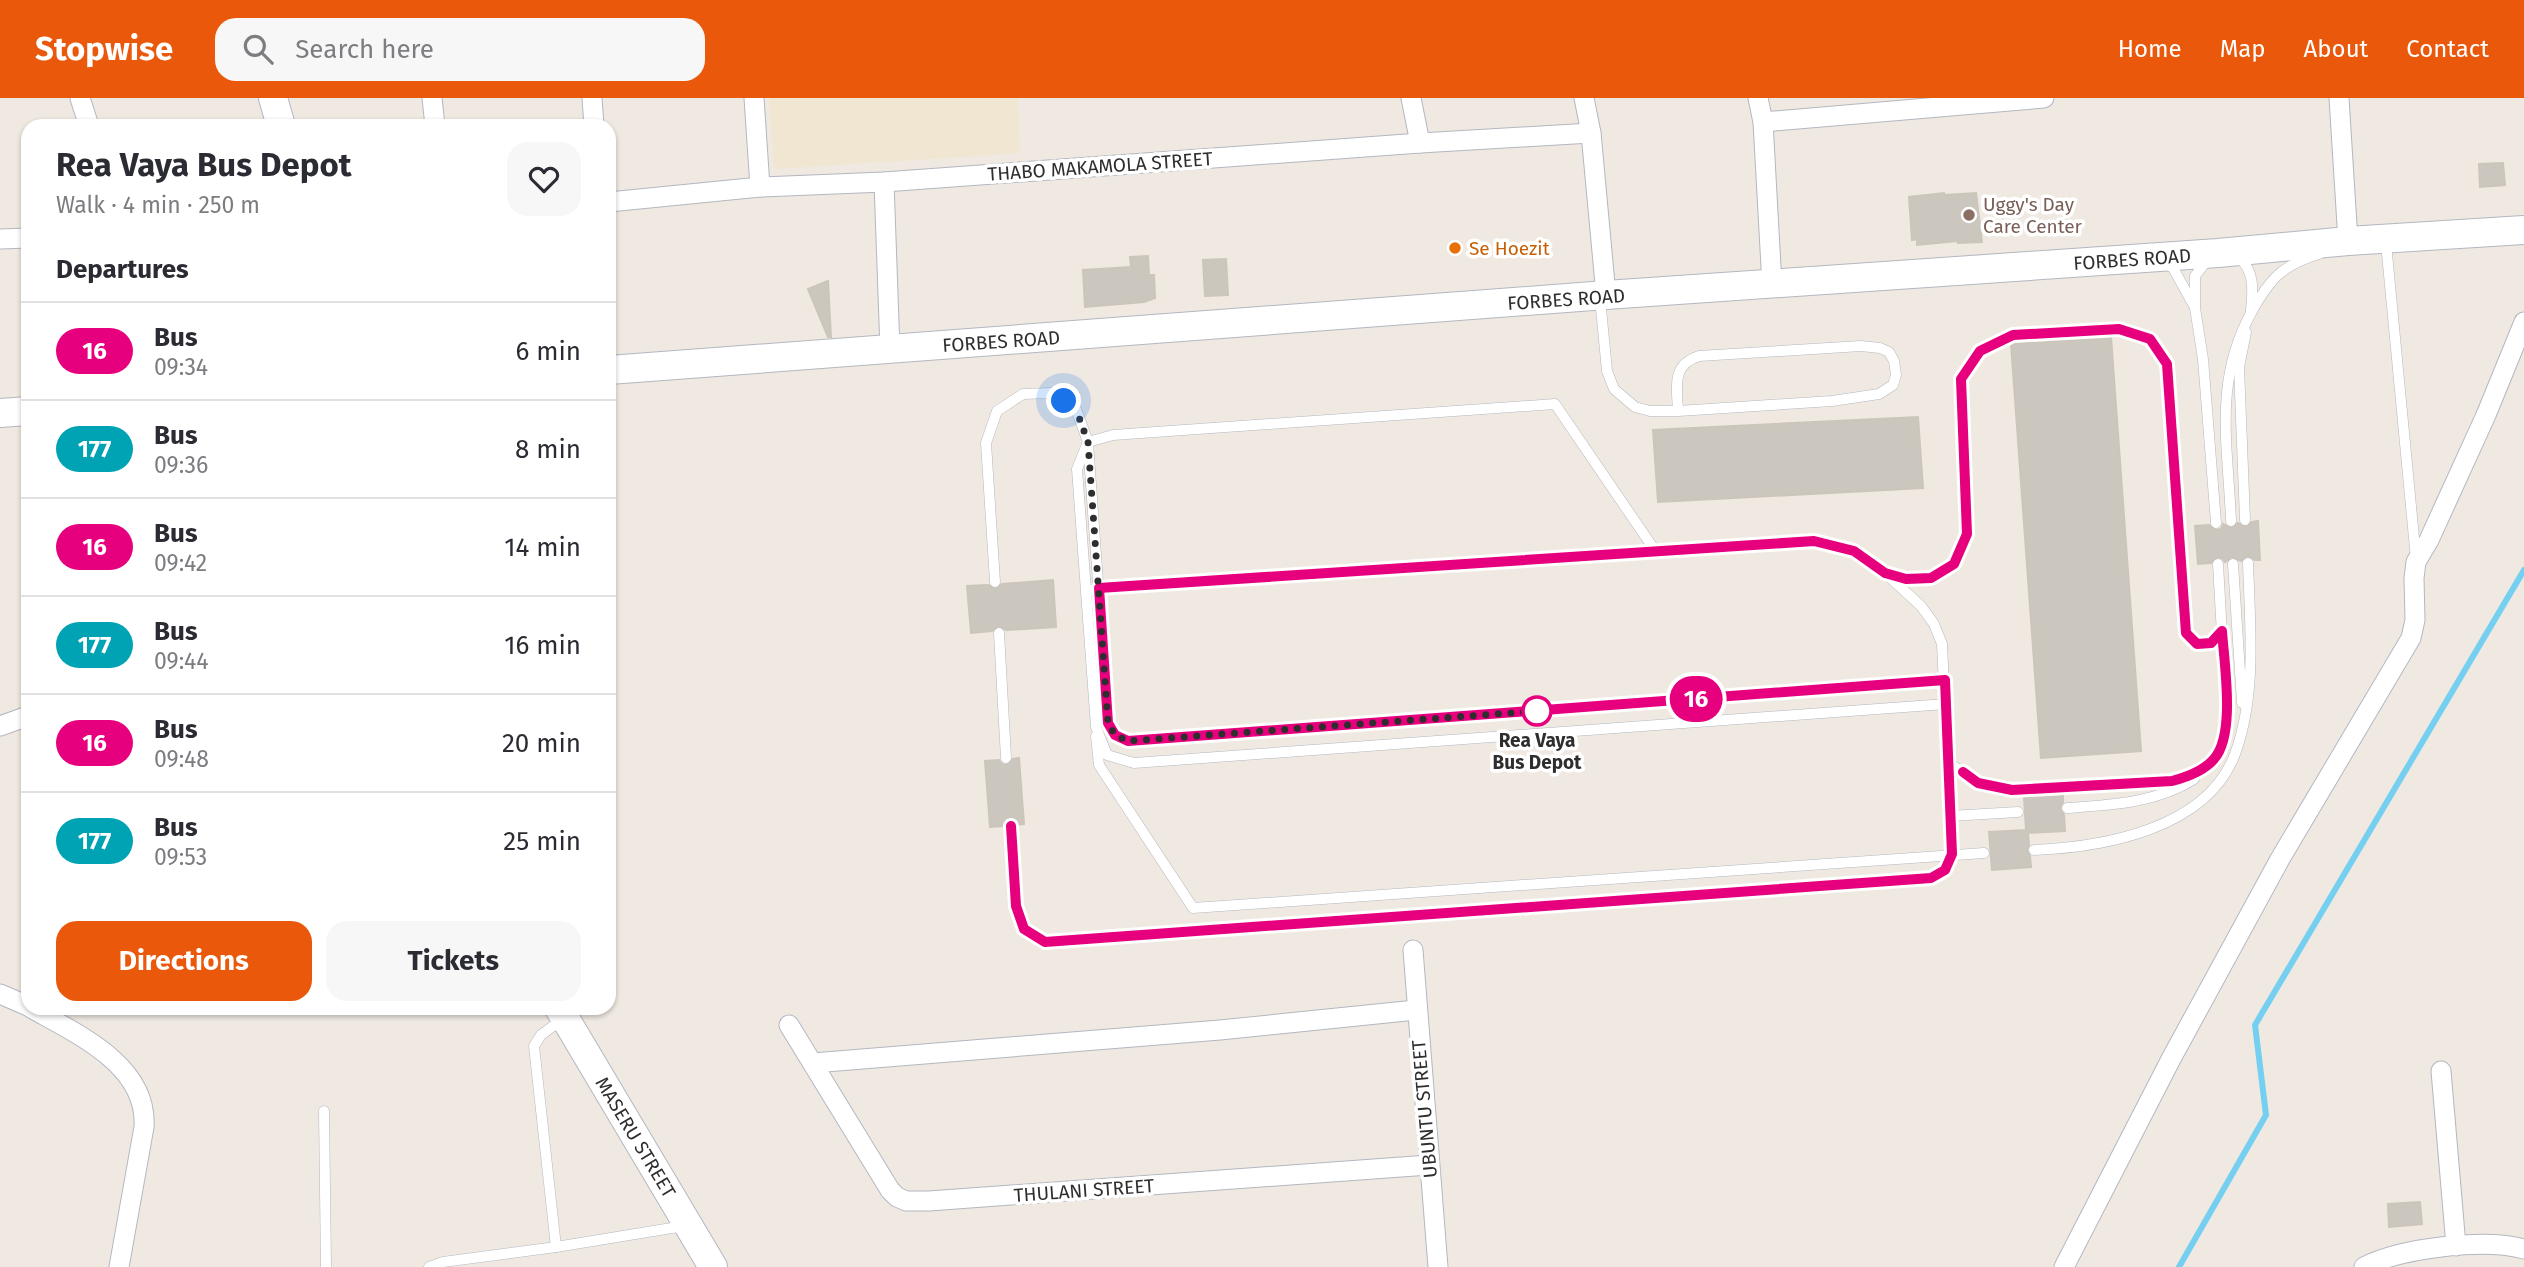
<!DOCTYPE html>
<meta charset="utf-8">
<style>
body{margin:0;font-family:"Fira Sans",sans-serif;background:#f7f7f7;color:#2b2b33;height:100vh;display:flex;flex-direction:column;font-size:26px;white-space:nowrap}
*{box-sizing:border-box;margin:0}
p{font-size:23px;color:#7c7c81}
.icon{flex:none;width:38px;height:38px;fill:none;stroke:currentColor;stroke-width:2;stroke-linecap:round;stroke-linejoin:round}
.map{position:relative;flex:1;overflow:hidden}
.side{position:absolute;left:21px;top:21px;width:595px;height:896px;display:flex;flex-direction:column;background:#fff;border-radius:21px;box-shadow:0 2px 5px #0004}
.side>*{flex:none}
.badge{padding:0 14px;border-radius:23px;font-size:24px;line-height:46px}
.you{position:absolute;width:35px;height:35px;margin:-18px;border:5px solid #fff;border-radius:50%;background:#1a73e8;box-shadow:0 0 0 10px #1a73e833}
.map>.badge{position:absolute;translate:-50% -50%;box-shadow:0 0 0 4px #fff}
h2{padding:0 35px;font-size:26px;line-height:63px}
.round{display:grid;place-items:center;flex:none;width:74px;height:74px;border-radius:21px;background:#f7f7f7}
.overview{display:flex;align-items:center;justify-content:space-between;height:119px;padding:0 35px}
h1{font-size:33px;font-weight:700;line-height:52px}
.primary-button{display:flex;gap:14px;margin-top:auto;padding:14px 35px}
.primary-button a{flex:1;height:80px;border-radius:21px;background:#ea580c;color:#fff;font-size:28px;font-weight:700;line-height:80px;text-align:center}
.primary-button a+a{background:#f7f7f7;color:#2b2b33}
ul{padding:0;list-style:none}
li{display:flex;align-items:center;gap:21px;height:98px;padding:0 35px;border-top:2px solid #e1e1e2}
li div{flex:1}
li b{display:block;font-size:26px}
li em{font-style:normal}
li .badge{min-width:77px;font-weight:700;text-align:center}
header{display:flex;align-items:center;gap:42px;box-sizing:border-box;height:98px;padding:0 35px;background:#ea580c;color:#fff}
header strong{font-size:33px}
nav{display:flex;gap:38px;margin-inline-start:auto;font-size:24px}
.search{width:490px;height:63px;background:#f7f7f7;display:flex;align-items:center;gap:18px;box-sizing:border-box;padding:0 24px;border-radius:21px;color:#7c7c81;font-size:26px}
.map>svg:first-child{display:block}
.education{fill:#f0e6d1}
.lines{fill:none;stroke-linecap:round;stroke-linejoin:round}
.stream{stroke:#75cff0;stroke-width:6}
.building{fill:#cbc7bf;stroke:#cbc5ba;stroke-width:2}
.lane-casing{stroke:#b4b7c1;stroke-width:11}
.street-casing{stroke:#b4b7c1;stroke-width:21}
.secondary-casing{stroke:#b4b7c1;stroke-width:30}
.lane{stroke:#fff;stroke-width:10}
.street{stroke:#fff;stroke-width:19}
.secondary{stroke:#fff;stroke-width:28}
.line-casing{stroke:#fff;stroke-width:16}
.line{stroke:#e6007e;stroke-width:10}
.walk{stroke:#2e2e2e;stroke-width:7;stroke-dasharray:0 12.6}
.education-dot{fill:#8d6e63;stroke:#fff;stroke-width:2.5}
.food-dot{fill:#e8710a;stroke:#fff;stroke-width:2.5}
.stop-dot{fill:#fff;stroke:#e6007e;stroke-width:3.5}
.labels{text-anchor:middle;stroke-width:7;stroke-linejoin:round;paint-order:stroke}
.street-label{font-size:19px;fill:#2e2e2e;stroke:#fff}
.education-label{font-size:19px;fill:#785e54;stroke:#fff;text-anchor:start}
.food-label{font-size:19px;fill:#c56008;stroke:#fff;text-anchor:start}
.stop-label{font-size:19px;font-weight:bold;fill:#2e2e2e;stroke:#fff}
</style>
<header>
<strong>Stopwise</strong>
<div class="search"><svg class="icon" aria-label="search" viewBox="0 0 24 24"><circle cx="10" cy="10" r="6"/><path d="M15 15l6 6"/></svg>Search here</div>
<nav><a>Home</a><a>Map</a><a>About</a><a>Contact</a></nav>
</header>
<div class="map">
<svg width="2524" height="1169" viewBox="0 0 2524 1169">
<rect width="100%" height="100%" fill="#efe9e1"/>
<path class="education" d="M769 0H1018L1020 55 774 71Z"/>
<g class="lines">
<path class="stream" d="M2179 1169 2266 1017 2255 927 2524 472"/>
</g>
<g class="building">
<path d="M2503 65 2505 87 2480 89 2479 66Z"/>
<path d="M1944 95V97L1976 95 1982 144 1958 145V143L1917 147V141L1912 142 1909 99Z"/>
<path d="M1148 158 1149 177H1154L1155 200 1144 204 1085 209 1083 172 1131 169 1130 159Z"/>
<path d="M1226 161 1228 197 1205 198 1203 162Z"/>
<path d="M828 183 831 239H828L808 191Z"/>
<path d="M2111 239 2141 653 2041 660 2011 246Z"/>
<path d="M1918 319 1923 390 1658 404 1653 332Z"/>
<path d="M2258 423 2260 462H2255L2247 458 2241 463 2232 459 2225 464 2222 460 2217 459 2211 465 2198 466 2195 428 2209 427 2216 432 2221 431 2223 426 2231 430 2238 425 2246 429 2252 424Z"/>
<path d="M1053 482 1056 529 1006 532 998 528 992 533 971 535 967 488 988 487 996 491 1002 486Z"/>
<path d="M1019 660 1024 726 1018 727 1015 722 1010 721 1004 728 990 729 985 663 999 662 1002 666 1007 667 1013 661Z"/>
<path d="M2063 697V704L2060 710 2064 717 2065 733 2028 735 2029 747 2027 752 2030 758 2031 769 1992 772 1989 734 2026 732 2024 699Z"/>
<path d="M2420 1104 2422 1126 2389 1129 2388 1106Z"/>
</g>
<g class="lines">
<defs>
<g id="lane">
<path d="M2386 145 2416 461"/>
<path d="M2238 159C2255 172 2253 193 2251 212"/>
<path d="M2208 161 2195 178V210L2203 261 2216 425"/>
<path d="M2165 165 2173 170 2193 206"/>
<path d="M1600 200 1607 273 1614 291 1635 309 1650 313H1678L1832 303 1879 296 1893 287 1896 277 1894 263 1889 254 1880 250 1861 248 1699 258C1671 267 1677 289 1678 313"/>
<path d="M2245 422 2239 269 2246 234"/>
<path d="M2231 423C2228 346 2213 284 2252 213 2270 181 2282 167 2319 156"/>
<path d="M1656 454 1555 306 1113 337 1088 344 1077 371 1096 629 1107 657 1134 665 1946 606"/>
<path d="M2233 466 2242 605"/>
<path d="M1889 477 1906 481 1931 480 1954 465 1967 436 1961 281 1980 253 2013 237 2119 231 2150 241 2167 266 2186 535 2197 546 2211 545 2222 533"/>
<path d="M995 484 986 345 997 313 1023 296 1052 295 1076 311 1088 344 1108 625 1115 637 1128 643 1945 582"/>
<path d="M999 535 1006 660"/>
<path d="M1096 638 1099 667 1193 810 1984 755"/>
<path d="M1948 664 1978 685 2012 692 2172 683C2207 672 2220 661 2227 624L2218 466"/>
<path d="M2067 710C2112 707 2156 705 2194 681"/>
<path d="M1950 718 2018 714"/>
<path d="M1011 728 1016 808 1024 831 1045 844 1931 780 1945 772 1952 756 1942 546 1934 526 1921 508 1885 475 1854 453 1814 443 1087 492"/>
<path d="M2034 752C2104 749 2207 731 2235 656 2257 596 2250 527 2248 465"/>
<path d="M324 1013 326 1169"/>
<path d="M556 1149 534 948 541 937 564 920"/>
<path d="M429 1169 443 1164 556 1149 684 1128"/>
</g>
<g id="street">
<path d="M80 0 89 28"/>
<path d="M432 0 435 28"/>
<path d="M592 0 594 28"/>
<path d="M754 0 760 89"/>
<path d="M1411 0 1420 45"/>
<path d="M1584 0 1591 35 1606 197"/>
<path d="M1758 0 1763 24 1772 187"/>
<path d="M2339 0 2348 143"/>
<path d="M1763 24 2044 0"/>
<path d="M884 84 890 252"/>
<path d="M609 104 760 89 884 84 1420 45 1591 35"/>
<path d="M0 141 28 140"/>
<path d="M0 628 28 618"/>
<path d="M1413 852 1438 1169"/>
<path d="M0 896 28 908"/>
<path d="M31 910C77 936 148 967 144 1029L119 1169"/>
<path d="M789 927 890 1092 897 1099 906 1103H929L1429 1067"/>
<path d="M813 965 1220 932 1416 912"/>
<path d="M2441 973 2456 1148"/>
<path d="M2064 1169 2171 961 2280 761 2411 540 2415 522 2414 480 2416 464 2429 442 2486 317 2524 224"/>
<path d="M2364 1169C2401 1150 2484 1140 2524 1151"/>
</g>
<g id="secondary">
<path d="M273 0 281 28"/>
<path d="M609 272 1606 197 2218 155 2348 143 2524 132"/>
<path d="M0 315 28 313"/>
<path d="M559 910 713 1169"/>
</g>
</defs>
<use href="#lane" class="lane-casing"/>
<use href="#street" class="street-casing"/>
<use href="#secondary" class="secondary-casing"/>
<use href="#lane" class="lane"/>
<use href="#street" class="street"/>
<use href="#secondary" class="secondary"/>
</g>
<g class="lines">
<defs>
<path id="line" d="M1011 728 1016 808 1024 831 1045 844 1931 780 1945 772 1952 756 1945 582 1128 643 1115 637 1108 625 1099 490 1814 443 1854 453 1885 475 1906 481 1931 480 1954 466 1967 436 1961 281 1980 253 2013 237 2119 231 2150 241 2167 266 2186 535 2197 546 2211 545 2222 533C2224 565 2236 636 2214 661 2204 673 2187 679 2172 683L2012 692 1978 685 1963 674"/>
</defs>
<use href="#line" class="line-casing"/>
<use href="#line" class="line"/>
<path class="walk" d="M1064 303 1076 311 1088 344 1108 625 1115 637 1128 643 1537 613"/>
</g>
<circle class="education-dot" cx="1969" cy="117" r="7"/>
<circle class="food-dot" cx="1455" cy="150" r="7"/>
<circle class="stop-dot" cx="1537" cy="613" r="14"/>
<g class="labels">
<g class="street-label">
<text transform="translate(1100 68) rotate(-4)" y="7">THABO MAKAMOLA STREET</text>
<text transform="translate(2132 161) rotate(-4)" y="7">FORBES ROAD</text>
<text transform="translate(1566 201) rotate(-4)" y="7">FORBES ROAD</text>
<text transform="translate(1001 243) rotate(-4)" y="7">FORBES ROAD</text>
<text transform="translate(1424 1011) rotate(-95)" y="7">UBUNTU STREET</text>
<text transform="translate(636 1039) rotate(59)" y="7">MASERU STREET</text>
<text transform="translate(1084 1092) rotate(-4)" y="7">THULANI STREET</text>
</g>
<g class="education-label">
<text x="1983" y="113">Uggy's Day<tspan x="1983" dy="22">Care Center</tspan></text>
</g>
<g class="food-label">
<text x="1469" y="157">Se Hoezit</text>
</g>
<g class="stop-label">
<text x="1537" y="649">Rea Vaya<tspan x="1537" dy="22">Bus Depot</tspan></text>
</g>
</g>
</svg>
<div class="you" style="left:1064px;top:303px"></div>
<b class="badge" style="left:1696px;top:601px;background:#e6007e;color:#fff">16</b>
<section class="side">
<div class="overview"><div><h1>Rea Vaya Bus Depot</h1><p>Walk · 4 min · 250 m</p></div><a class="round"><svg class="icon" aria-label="heart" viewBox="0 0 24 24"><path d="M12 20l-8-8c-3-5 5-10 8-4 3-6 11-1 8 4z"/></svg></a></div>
<h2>Departures</h2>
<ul>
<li><span class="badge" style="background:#e6007e;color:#fff">16</span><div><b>Bus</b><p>09:34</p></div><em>6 min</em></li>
<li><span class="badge" style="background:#00a3b4;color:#fff">177</span><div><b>Bus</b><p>09:36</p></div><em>8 min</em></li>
<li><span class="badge" style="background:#e6007e;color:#fff">16</span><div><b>Bus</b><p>09:42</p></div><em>14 min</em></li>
<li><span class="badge" style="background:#00a3b4;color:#fff">177</span><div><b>Bus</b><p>09:44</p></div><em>16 min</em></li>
<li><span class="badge" style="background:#e6007e;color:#fff">16</span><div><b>Bus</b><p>09:48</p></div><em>20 min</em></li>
<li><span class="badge" style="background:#00a3b4;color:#fff">177</span><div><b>Bus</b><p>09:53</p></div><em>25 min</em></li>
</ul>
<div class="primary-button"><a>Directions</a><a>Tickets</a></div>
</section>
</div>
